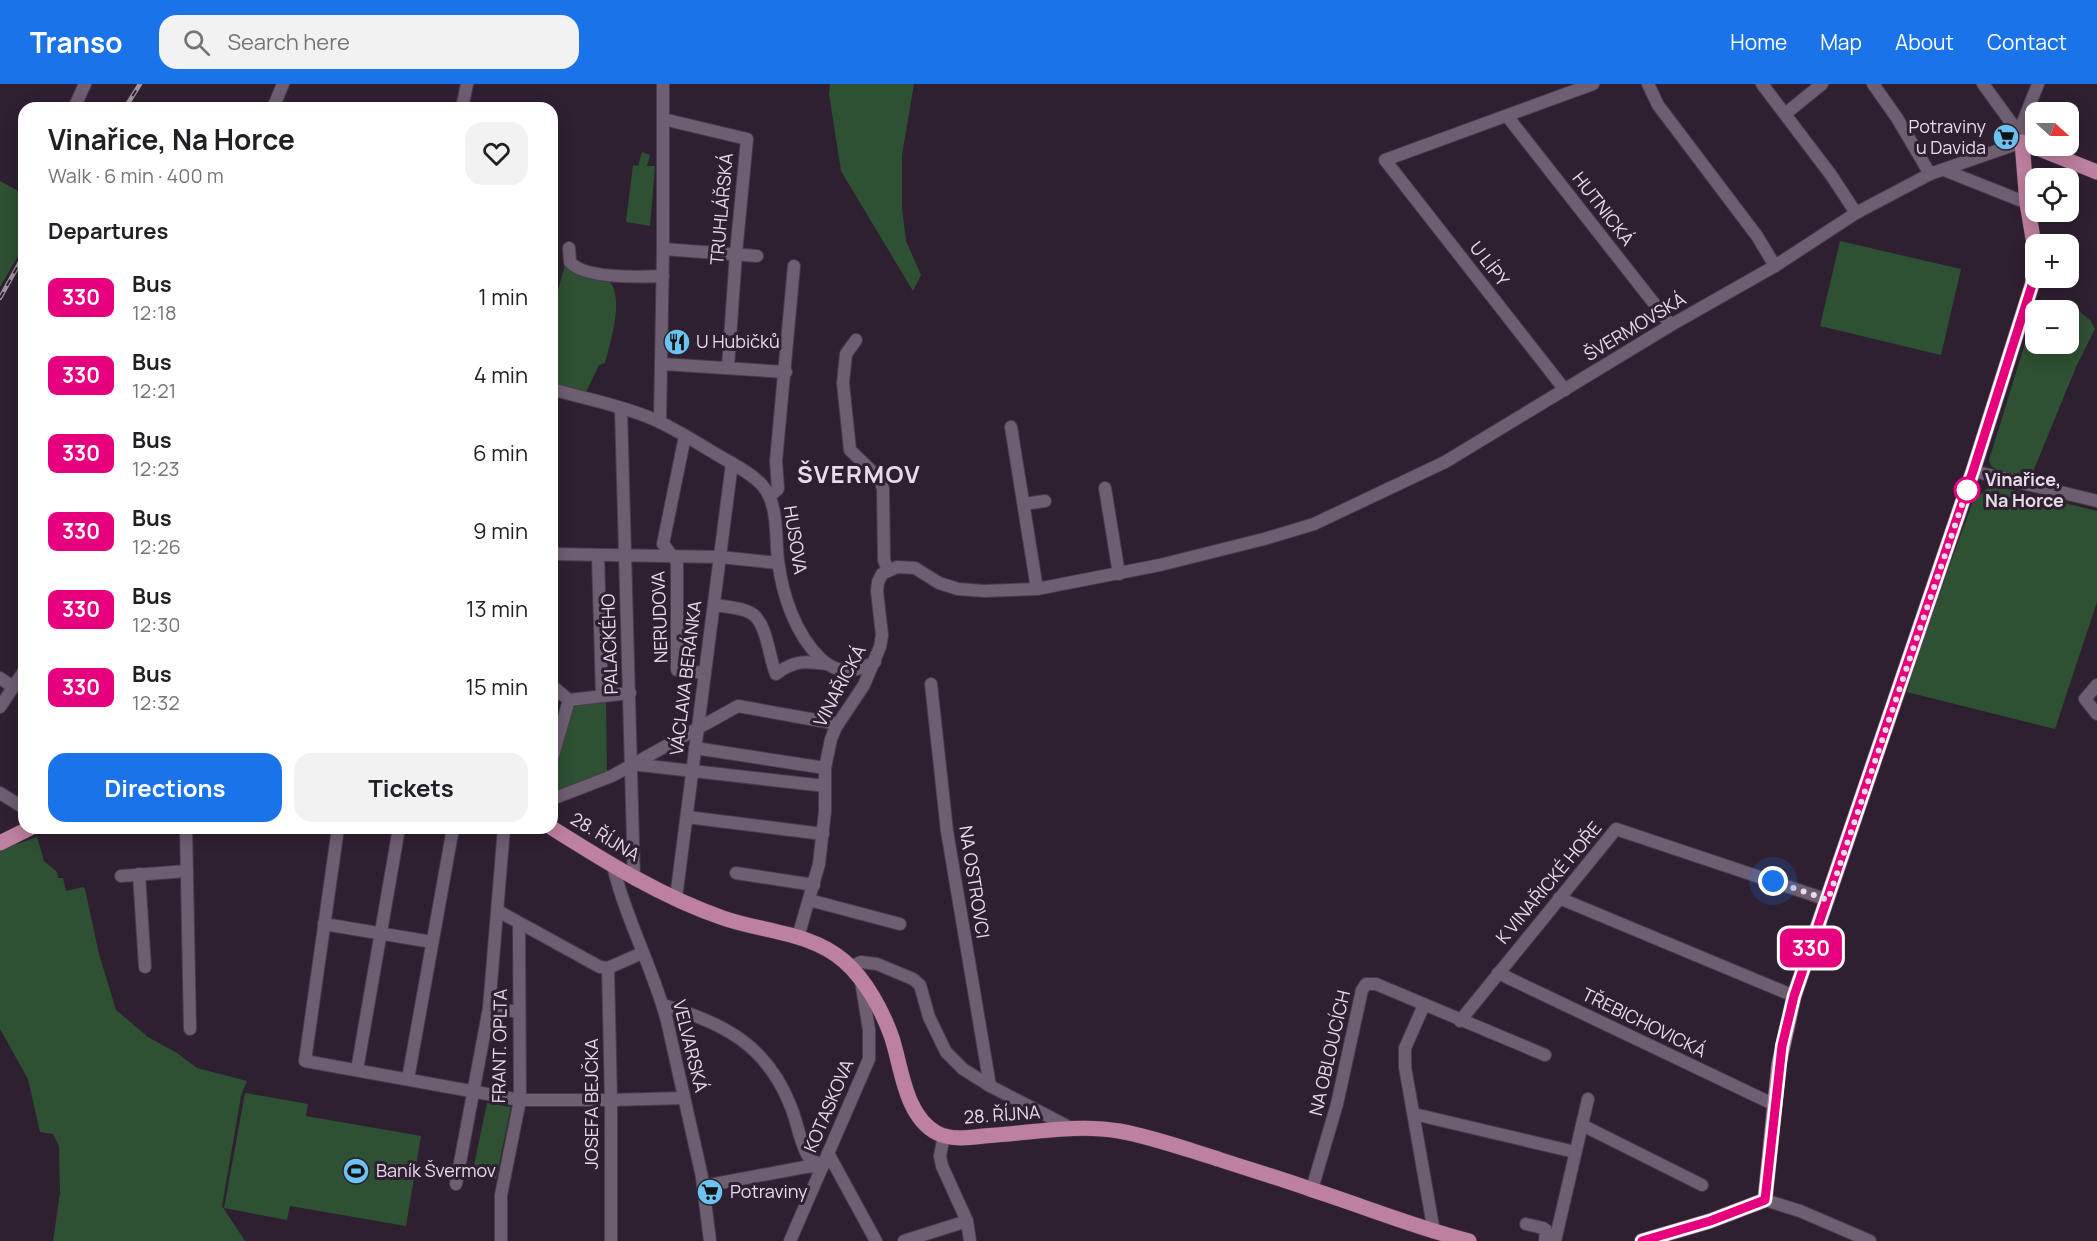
<!DOCTYPE html>
<meta charset="utf-8">
<style>
body{margin:0;font-family:Manrope,sans-serif;background:#f2f2f2;color:#202124;height:100vh;display:flex;flex-direction:column;font-size:22px;white-space:nowrap}
*{box-sizing:border-box;margin:0}
p{font-size:20px;color:#757577}
.icon{flex:none;width:33px;height:33px;fill:none;stroke:currentColor;stroke-width:2;stroke-linecap:round;stroke-linejoin:round}
.map{position:relative;flex:1;overflow:hidden}
.drawer{position:absolute;left:18px;top:18px;width:540px;height:732px;display:flex;flex-direction:column;background:#fff;border-radius:18px;box-shadow:0 3px 15px #0003}
.drawer>*{flex:none}
.badge{padding:0 12px;border-radius:9px;font-size:21px;line-height:39px}
.needle{width:39px;rotate:111deg}
.controls{position:absolute;left:2025px;top:18px;display:grid;gap:12px}
.controls a{display:grid;place-items:center;width:54px;height:54px;border-radius:12px;background:#fff;box-shadow:0 3px 15px #0003;font-size:30px}
.you{position:absolute;width:30px;height:30px;margin:-15px;border:4px solid #fff;border-radius:50%;background:#1a73e8;box-shadow:0 0 0 9px #1a73e833}
.map>.badge{position:absolute;translate:-50% -50%;box-shadow:0 0 0 3px #fff}
h2{padding:0 30px;font-size:22px;line-height:54px}
.round{display:grid;place-items:center;flex:none;width:63px;height:63px;border-radius:18px;background:#f2f2f2}
.overview{display:flex;align-items:center;justify-content:space-between;height:102px;padding:0 30px}
h1{font-size:28px;font-weight:700;line-height:45px}
.action{display:flex;gap:12px;margin-top:auto;padding:12px 30px}
.action a{flex:1;height:69px;border-radius:18px;background:#1a73e8;color:#fff;font-size:24px;font-weight:700;line-height:69px;text-align:center}
.action a+a{background:#f2f2f2;color:#202124}
ul{padding:0;list-style:none}
li{display:flex;align-items:center;gap:18px;height:78px;padding:0 30px}
li div{flex:1}
li b{display:block;font-size:22px}
li em{font-style:normal}
li .badge{min-width:66px;font-weight:700;text-align:center}
header{display:flex;align-items:center;gap:36px;box-sizing:border-box;height:84px;padding:0 30px;background:#1a73e8;color:#fff}
header strong{font-size:28px}
nav{display:flex;gap:33px;margin-inline-start:auto;font-size:21px}
.search{width:420px;height:54px;background:#f2f2f2;display:flex;align-items:center;gap:15px;box-sizing:border-box;padding:0 21px;border-radius:18px;color:#757577;font-size:22px}
.map>svg:first-child{display:block}
.green{fill:#2e5033}
.lines{fill:none;stroke-linecap:round;stroke-linejoin:round}
.minor-casing{stroke:#483c4a;stroke-width:14}
.major-casing{stroke:#483c4a;stroke-width:16}
.minor{stroke:#6e5e71;stroke-width:12}
.major{stroke:#be809f;stroke-width:15}
.rail-casing{stroke:#a094a2;stroke-width:4.5}
.rail{stroke:#2f2031;stroke-width:2;stroke-dasharray:7;stroke-linecap:butt}
.line-casing{stroke:#fff;stroke-width:14}
.line{stroke:#e6007e;stroke-width:9}
.walk{stroke:#e5dce7;stroke-width:6;stroke-dasharray:0 10.8}
.stop-dot{fill:#fff;stroke:#e6007e;stroke-width:3}
.labels{text-anchor:middle;stroke-width:6;stroke-linejoin:round;paint-order:stroke}
.poi-label{font-size:18px;fill:#e5dce7;stroke:#2f2031;text-anchor:start}
.street-label{font-size:18px;fill:#e5dce7;stroke:#2f2031}
.stop-label{font-size:18px;font-weight:bold;fill:#e5dce7;stroke:#2f2031;text-anchor:start}
.district-label{font-size:24px;font-weight:bold;letter-spacing:1.5px;fill:#e5dce7;stroke:#2f2031}
</style>
<header>
<strong>Transo</strong>
<div class="search"><svg class="icon" aria-label="search" viewBox="0 0 24 24"><circle cx="10" cy="10" r="6"/><path d="M15 15l6 6"/></svg>Search here</div>
<nav><a>Home</a><a>Map</a><a>About</a><a>Contact</a></nav>
</header>
<div class="map">
<svg width="2097" height="1157" viewBox="0 0 2097 1157">
<rect width="100%" height="100%" fill="#2f2031"/>
<g class="green">
<path d="M830 0H914L902 71V124L906 157 921 191 913 207 841 87 829 10Z"/>
<path d="M642 68 650 71 647 82H655L650 142 626 138 633 81 638 82Z"/>
<path d="M0 97 24 110V162L0 203Z"/>
<path d="M1840 157 1961 185 1941 271 1820 242Z"/>
<path d="M565 181C575 185 602 191 609 197 625 213 610 260 605 279L599 281 586 308 552 301V239L554 220Z"/>
<path d="M2069 219 2090 236 2095 245 2076 283 2030 395 2003 389 1991 382 1989 376 2035 227 2036 260H2068V226H2036V225C2048 225 2058 226 2069 219Z"/>
<path d="M1989 403 2004 404 2097 427V518L2055 645 1907 608 1914 580 1973 417Z"/>
<path d="M606 615 607 690 552 711V696L573 620Z"/>
<path d="M37 753 44 777 57 788 58 794H63L66 807 83 803 85 805 99 870 116 926 148 953 177 969 197 984 247 997 241 1012 222 1122 245 1157H53L60 1109 59 1062 53 1050 40 1048 28 995 0 945V766Z"/>
<path d="M245 1009 308 1020 306 1032 421 1052 406 1142 290 1122 287 1136 224 1124Z"/>
<path d="M487 1019 511 1023 496 1095 472 1091Z"/>
</g>
<g class="lines">
<defs>
<g id="minor">
<path d="M1648 0 1658 21 1757 152 1775 182"/>
<path d="M1762 0 1831 91 1856 129"/>
<path d="M1873 0 1897 34 1930 90"/>
<path d="M1983 0 2018 48 2022 58"/>
<path d="M74 24 85 0"/>
<path d="M273 24 283 0"/>
<path d="M462 24 467 0"/>
<path d="M1785 30 1822 0"/>
<path d="M1507 32 1671 241"/>
<path d="M663 35 747 55 736 169 728 283"/>
<path d="M2022 54 2023 38 2038 0"/>
<path d="M1944 86 2027 119"/>
<path d="M569 164 570 178C584 195 641 193 663 192"/>
<path d="M663 165 757 172"/>
<path d="M856 256 846 270 843 299 850 366 880 395 883 405 884 476 888 487"/>
<path d="M662 280 786 288"/>
<path d="M552 305C585 315 621 321 653 335 676 345 699 360 721 373 735 381 751 389 762 401 779 420 775 452 778 476 782 510 795 550 821 575 838 591 856 588 875 578"/>
<path d="M1565 306 1385 76 1593 0"/>
<path d="M621 325 634 794"/>
<path d="M660 338 663 165V0"/>
<path d="M1011 343 1037 505"/>
<path d="M685 352 663 460 677 478V586L705 589"/>
<path d="M1973 387 2097 417"/>
<path d="M1105 404 1119 490"/>
<path d="M770 412 778 405 776 377 794 182"/>
<path d="M1024 420 1045 417"/>
<path d="M552 470 720 473 778 479"/>
<path d="M598 472 602 612"/>
<path d="M714 521C726 523 740 523 751 529 767 538 769 574 776 590 795 576 804 577 827 580"/>
<path d="M0 594 13 603"/>
<path d="M931 600 947 747 990 1002"/>
<path d="M2097 601 2085 615 2097 630"/>
<path d="M552 602 569 616 630 609"/>
<path d="M0 623 24 587"/>
<path d="M695 664 825 684"/>
<path d="M552 675 569 616"/>
<path d="M631 680 825 702"/>
<path d="M0 709 24 724"/>
<path d="M552 715 612 692 738 622 838 640"/>
<path d="M687 733 823 750"/>
<path d="M186 744 190 945"/>
<path d="M338 744 305 977 520 1016H611L684 1014"/>
<path d="M613 782C626 836 653 884 667 937L702 1093 710 1157"/>
<path d="M736 789 814 801"/>
<path d="M139 790 145 883"/>
<path d="M121 792 187 787"/>
<path d="M676 814 732 379"/>
<path d="M1559 814 1794 912"/>
<path d="M809 816 900 840"/>
<path d="M498 827 600 883 608 884 642 869"/>
<path d="M324 840 432 858"/>
<path d="M798 853 819 780 825 727V684L831 655 836 643 864 601 880 563 882 551 877 507 878 498 882 490 888 487 897 483 915 484 939 499 958 505 984 507 1037 505 1160 481 1264 455 1314 440 1445 378 1671 241 1775 182 1856 129 1930 90 2022 58"/>
<path d="M850 883 861 878 877 880 913 895 920 901 929 933 946 968 963 985 990 1002 1071 1044"/>
<path d="M608 884 611 1016V1157"/>
<path d="M1498 889 1775 1021"/>
<path d="M663 921C724 939 767 961 791 1023 797 1037 800 1059 808 1072 811 1077 818 1079 823 1082"/>
<path d="M1424 921 1405 964V983L1434 1148"/>
<path d="M489 924 519 928"/>
<path d="M1460 937 1616 745 1828 816"/>
<path d="M357 986 399 744"/>
<path d="M408 995 453 744"/>
<path d="M1414 1030 1575 1068"/>
<path d="M1582 1041 1702 1101"/>
<path d="M944 1051 940 1072 942 1082 967 1137 970 1157"/>
<path d="M828 1069 876 1157"/>
<path d="M456 1100 489 924 504 744"/>
<path d="M704 1102 805 1083 821 1082"/>
<path d="M1312 1105 1337 1020 1362 906 1366 900H1376L1545 971"/>
<path d="M1765 1116 1800 1127 1870 1157"/>
<path d="M1526 1140 1543 1144 1546 1146 1545 1157"/>
<path d="M501 1157V1111L520 1016 519 839"/>
<path d="M790 1157 869 975V946L861 897"/>
<path d="M904 1157 967 1137"/>
<path d="M1555 1157 1588 1015"/>
</g>
<g id="major">
<path d="M2036 172 2027 119 2022 58 2097 88"/>
<path d="M552 744C606 778 662 813 723 834 763 848 811 848 844 877 866 896 883 928 892 954 902 985 905 1032 937 1049 954 1058 977 1052 996 1051 1036 1048 1079 1040 1119 1047 1153 1053 1185 1065 1218 1075 1248 1085 1279 1094 1310 1105 1363 1122 1414 1143 1469 1157"/>
<path d="M0 759 30 744"/>
<path d="M1642 1157 1710 1137 1765 1116 1779 980 1794 912 1973 387 2032 201 2036 182"/>
</g>
</defs>
<use href="#minor" class="minor-casing"/>
<use href="#major" class="major-casing"/>
<use href="#minor" class="minor"/>
<use href="#major" class="major"/>
<defs>
<g id="rail">
<path d="M125 24 140 0"/>
<path d="M0 214 24 171"/>
</g>
</defs>
<use href="#rail" class="rail-casing"/>
<use href="#rail" class="rail"/>
</g>
<g class="lines">
<defs>
<path id="line" d="M1642 1157 1710 1137 1765 1116 1782 962 1794 912 1973 387 2032 201 2036 182"/>
</defs>
<use href="#line" class="line-casing"/>
<use href="#line" class="line"/>
<path class="walk" d="M1773 797 1828 816 1967 406"/>
</g>
<defs>
<symbol id="supermarket-disc" viewBox="-11 -11 22 22"><circle r="9.5" fill="#6bc3f2" stroke="#2f2031"/><path d="M-6-5.5h2.5l.6 2H6L4.5 2H-2.5L-4.4-4H-6ZM-1.5 3.2a1.3 1.3 0 1 0 .1 0ZM3 3.2a1.3 1.3 0 1 0 .1 0Z" fill="#111"/></symbol>
<symbol id="restaurant-disc" viewBox="-11 -11 22 22"><circle r="9.5" fill="#6bc3f2" stroke="#2f2031"/><path d="M-5-6h1v4h1v-4h1v4h1v-4h1v5L-1.5 .5V6h-2V.5L-5-1ZM5-6V6H3V1.5H1.5Q1.5-4 5-6Z" fill="#111"/></symbol>
<symbol id="stadium-disc" viewBox="-11 -11 22 22"><circle r="9.5" fill="#6bc3f2" stroke="#2f2031"/><path d="M0-5a6.5 5 0 1 0 0 10a6.5 5 0 1 0 0-10ZM-3.5-1.8h7v3.6h-7Z" fill="#111"/></symbol>
</defs>
<g fill-rule="evenodd">
<use href="#supermarket-disc" x="1991" y="38" width="30" height="30"/>
<use href="#restaurant-disc" x="662" y="243" width="30" height="30"/>
<use href="#stadium-disc" x="341" y="1072" width="30" height="30"/>
<use href="#supermarket-disc" x="695" y="1093" width="30" height="30"/>
</g>
<circle class="stop-dot" cx="1967" cy="406" r="12"/>
<g class="labels">
<g class="poi-label">
<text x="1986" y="49" text-anchor="end">Potraviny<tspan x="1986" dy="21">u Davida</tspan></text>
<text x="696" y="264">U Hubičků</text>
<text x="376" y="1093">Baník Švermov</text>
<text x="730" y="1114">Potraviny</text>
</g>
<g class="street-label">
<text transform="translate(722 125) rotate(-85)" y="6">TRUHLÁŘSKÁ</text>
<text transform="translate(1603 125) rotate(52)" y="6">HUTNICKÁ</text>
<text transform="translate(1489 180) rotate(52)" y="6">U LÍPY</text>
<text transform="translate(1635 243) rotate(-31)" y="6">ŠVERMOVSKÁ</text>
<text transform="translate(795 456) rotate(81)" y="6">HUSOVA</text>
<text transform="translate(660 533) rotate(-92)" y="6">NERUDOVA</text>
<text transform="translate(610 560) rotate(-92)" y="6">PALACKÉHO</text>
<text transform="translate(686 594) rotate(-83)" y="6">VÁCLAVA BERÁNKA</text>
<text transform="translate(840 602) rotate(-62)" y="6">VINAŘICKÁ</text>
<text transform="translate(605 753) rotate(31)" y="6">28. ŘÍJNA</text>
<text transform="translate(974 798) rotate(81)" y="6">NA OSTROVCI</text>
<text transform="translate(1549 799) rotate(-50)" y="6">K VINAŘICKÉ HOŘE</text>
<text transform="translate(1644 939) rotate(26)" y="6">TŘEBICHOVICKÁ</text>
<text transform="translate(500 962) rotate(-89)" y="6">FRANT. OPLTA</text>
<text transform="translate(690 962) rotate(76)" y="6">VELVARSKÁ</text>
<text transform="translate(1330 969) rotate(-77)" y="6">NA OBLOUCÍCH</text>
<text transform="translate(592 1020) rotate(-90)" y="6">JOSEFA BEJČKA</text>
<text transform="translate(829 1022) rotate(-67)" y="6">KOTASKOVA</text>
<text transform="translate(1002 1031) rotate(-4)" y="6">28. ŘÍJNA</text>
</g>
<g class="stop-label">
<text x="1985" y="402">Vinařice,<tspan x="1985" dy="21">Na Horce</tspan></text>
</g>
<g class="district-label">
<text x="859" y="399">ŠVERMOV</text>
</g>
</g>
</svg>
<div class="controls">
<a><svg class="needle" viewBox="-14 -14 28 28"><path d="M0-13l5 13h-10z" fill="#e53935"/><path d="M0 13l5-13h-10z" fill="#757577"/></svg></a>
<a><svg class="icon" aria-label="locate" viewBox="0 0 24 24"><circle cx="12" cy="12" r="6"/><path d="M12 2v4M12 18v4M2 12h4M18 12h4"/></svg></a>
<a>+</a>
<a>−</a>
</div>
<div class="you" style="left:1773px;top:797px"></div>
<b class="badge" style="left:1811px;top:864px;background:#e6007e;color:#fff">330</b>
<section class="drawer">
<div class="overview"><div><h1>Vinařice, Na Horce</h1><p>Walk · 6 min · 400 m</p></div><a class="round"><svg class="icon" aria-label="heart" viewBox="0 0 24 24"><path d="M12 20l-8-8c-3-5 5-10 8-4 3-6 11-1 8 4z"/></svg></a></div>
<h2>Departures</h2>
<ul>
<li><span class="badge" style="background:#e6007e;color:#fff">330</span><div><b>Bus</b><p>12:18</p></div><em>1 min</em></li>
<li><span class="badge" style="background:#e6007e;color:#fff">330</span><div><b>Bus</b><p>12:21</p></div><em>4 min</em></li>
<li><span class="badge" style="background:#e6007e;color:#fff">330</span><div><b>Bus</b><p>12:23</p></div><em>6 min</em></li>
<li><span class="badge" style="background:#e6007e;color:#fff">330</span><div><b>Bus</b><p>12:26</p></div><em>9 min</em></li>
<li><span class="badge" style="background:#e6007e;color:#fff">330</span><div><b>Bus</b><p>12:30</p></div><em>13 min</em></li>
<li><span class="badge" style="background:#e6007e;color:#fff">330</span><div><b>Bus</b><p>12:32</p></div><em>15 min</em></li>
</ul>
<div class="action"><a>Directions</a><a>Tickets</a></div>
</section>
</div>
